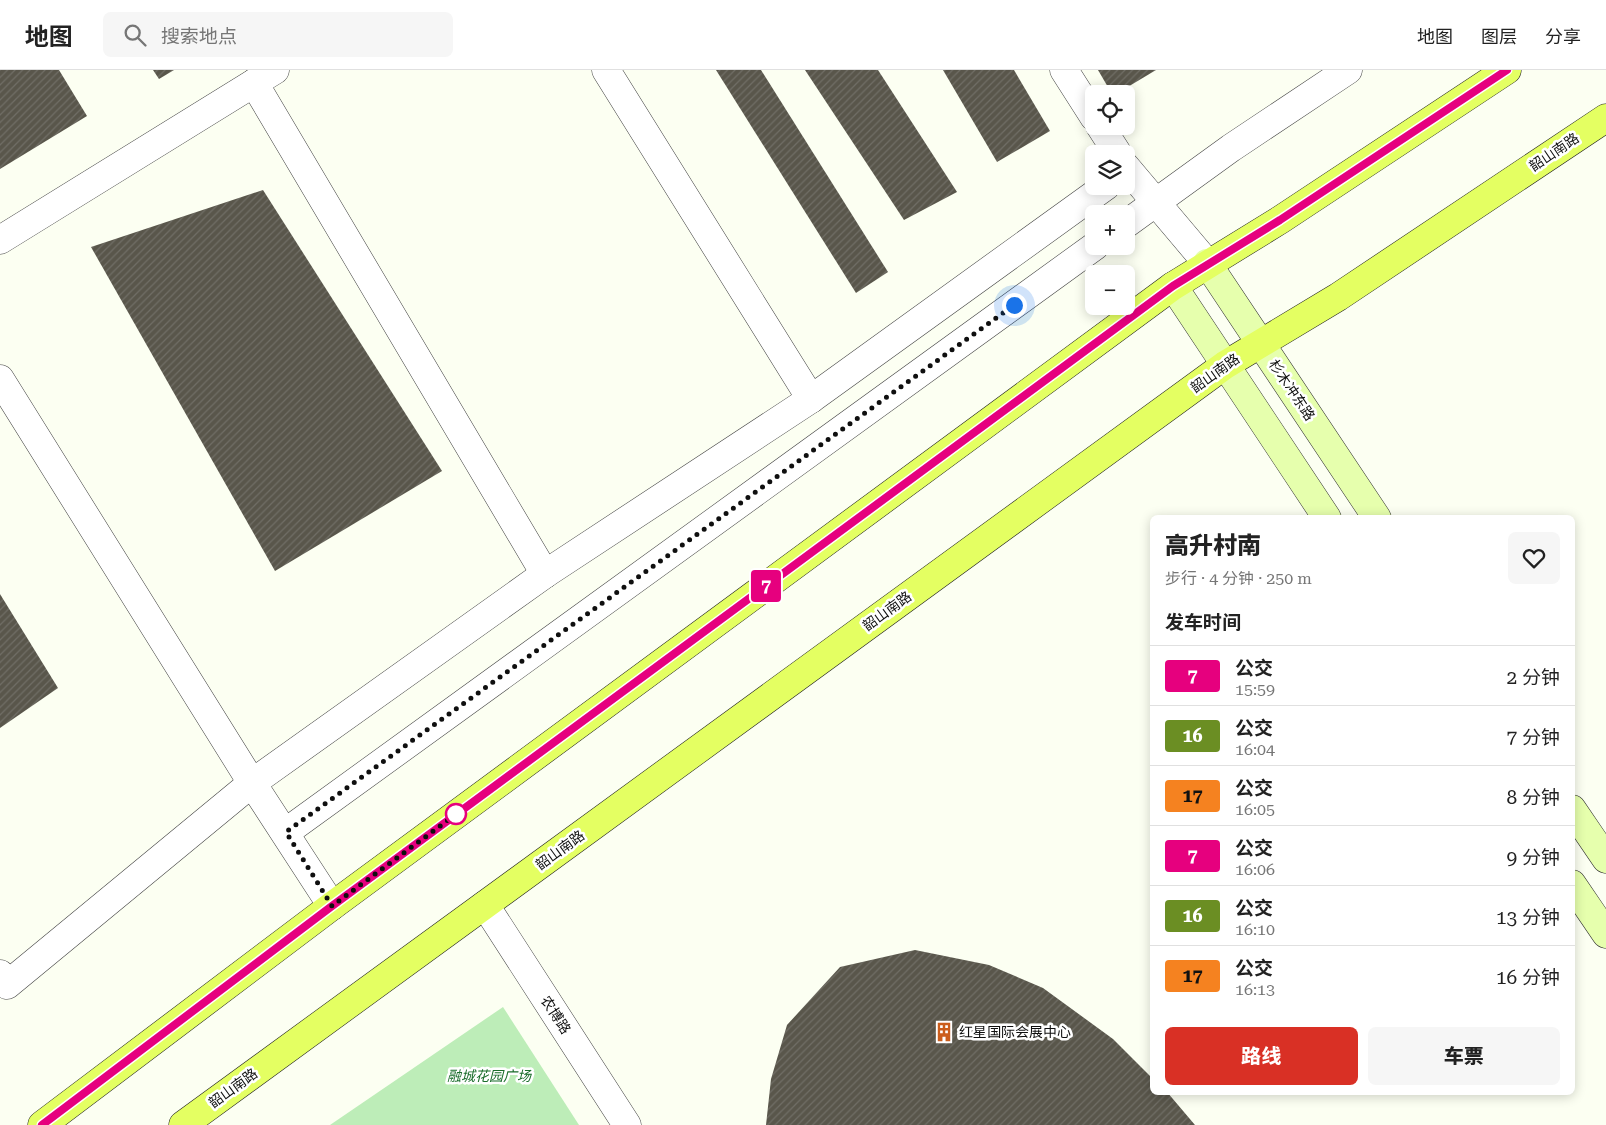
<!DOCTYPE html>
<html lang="zh">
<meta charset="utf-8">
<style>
body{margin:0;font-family:"Roboto Serif","Noto Sans SC",serif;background:#f6f6f6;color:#222;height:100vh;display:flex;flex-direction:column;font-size:19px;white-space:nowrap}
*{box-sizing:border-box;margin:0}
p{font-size:16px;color:#767676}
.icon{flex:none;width:28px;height:28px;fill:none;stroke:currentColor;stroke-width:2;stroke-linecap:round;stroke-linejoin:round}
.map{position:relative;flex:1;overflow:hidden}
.sheet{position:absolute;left:1150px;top:445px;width:425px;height:580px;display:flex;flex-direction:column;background:#fff;border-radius:8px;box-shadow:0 2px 12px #0003}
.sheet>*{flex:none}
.badge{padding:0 10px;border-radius:4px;font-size:18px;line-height:32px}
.fabs{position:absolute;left:1085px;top:15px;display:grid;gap:10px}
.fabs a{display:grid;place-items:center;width:50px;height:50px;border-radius:8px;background:#fff;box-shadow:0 2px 12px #0003;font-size:25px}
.you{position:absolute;width:25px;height:25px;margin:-12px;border:4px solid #fff;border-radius:50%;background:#1a73e8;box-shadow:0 0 0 8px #1a73e833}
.map>.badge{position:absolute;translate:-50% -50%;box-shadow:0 0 0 2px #fff}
h2{padding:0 15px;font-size:19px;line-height:45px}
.round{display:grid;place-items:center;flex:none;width:52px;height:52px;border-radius:8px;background:#f6f6f6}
.overview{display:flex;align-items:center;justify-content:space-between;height:85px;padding:0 15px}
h1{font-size:24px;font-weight:800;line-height:38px}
.action{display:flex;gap:10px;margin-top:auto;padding:10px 15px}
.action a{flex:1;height:58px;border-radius:8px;background:#d93025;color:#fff;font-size:20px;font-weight:800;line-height:58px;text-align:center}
.action a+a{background:#f6f6f6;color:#222}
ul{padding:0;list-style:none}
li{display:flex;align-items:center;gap:15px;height:60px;padding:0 15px;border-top:1px solid #e0e0e0}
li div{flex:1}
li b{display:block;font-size:19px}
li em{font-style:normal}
li .badge{min-width:55px;font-weight:700;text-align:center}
header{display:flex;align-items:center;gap:30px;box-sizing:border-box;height:70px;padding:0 25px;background:#fff;border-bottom:1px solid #e0e0e0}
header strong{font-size:24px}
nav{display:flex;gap:28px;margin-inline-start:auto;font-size:18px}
.search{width:350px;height:45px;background:#f6f6f6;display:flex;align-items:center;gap:12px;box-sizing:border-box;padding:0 18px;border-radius:8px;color:#767676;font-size:19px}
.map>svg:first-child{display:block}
.park{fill:#bdedb8}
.building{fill:url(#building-hatch)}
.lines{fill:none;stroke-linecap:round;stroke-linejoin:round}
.minor-casing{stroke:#424242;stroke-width:29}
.secondary-casing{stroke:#313131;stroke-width:29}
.primary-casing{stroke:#202020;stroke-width:29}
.minor{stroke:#fff;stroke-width:28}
.secondary{stroke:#e6ffad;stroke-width:28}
.primary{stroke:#e4ff62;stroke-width:28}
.line-casing{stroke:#fff;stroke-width:11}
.line{stroke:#e6007e;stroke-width:8}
.walk{stroke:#0f0f0f;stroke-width:5;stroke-dasharray:0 9}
.stop-dot{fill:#fff;stroke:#e6007e;stroke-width:2.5}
.labels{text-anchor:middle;stroke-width:5;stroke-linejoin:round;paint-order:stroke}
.street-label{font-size:14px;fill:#0f0f0f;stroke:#fff}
.poi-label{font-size:14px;fill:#0f0f0f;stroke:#fff;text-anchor:start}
.park-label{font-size:14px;font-style:italic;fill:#1a6d2b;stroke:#fff}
</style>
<header>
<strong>地图</strong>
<div class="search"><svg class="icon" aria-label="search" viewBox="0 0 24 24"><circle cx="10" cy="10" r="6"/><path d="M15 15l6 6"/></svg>搜索地点</div>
<nav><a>地图</a><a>图层</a><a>分享</a></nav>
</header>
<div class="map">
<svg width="1606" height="1055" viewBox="0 0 1606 1055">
<defs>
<pattern id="building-hatch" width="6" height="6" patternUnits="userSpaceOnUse" patternTransform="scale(1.25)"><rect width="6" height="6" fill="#59564b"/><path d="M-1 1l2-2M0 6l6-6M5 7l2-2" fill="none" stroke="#706e66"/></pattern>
</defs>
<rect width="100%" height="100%" fill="#fcfff2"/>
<path class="park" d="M503 937 579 1055H330Z"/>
<g class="building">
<path d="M0 0H59L87 46 0 99Z"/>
<path d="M153 0H174L159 9Z"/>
<path d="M716 0H761L888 202 856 223Z"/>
<path d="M805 0H878L957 122 904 150Z"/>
<path d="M943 0H1014L1050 61 997 92Z"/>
<path d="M1098 0H1156L1116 24H1112Z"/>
<path d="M263 120 442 401 275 501 91 177Z"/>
<path d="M0 524 58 618 0 658Z"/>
<path d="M915 880 989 895 1043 918 1113 969 1152 1008V1022H1167L1195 1055H766L771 1009 787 955 840 897Z"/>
</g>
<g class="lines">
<defs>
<g id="minor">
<path d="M606 0 811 329"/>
<path d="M1064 0 1094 47"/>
<path d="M254 13 545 504"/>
<path d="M1100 56 1118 84"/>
<path d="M1126 97 1207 193"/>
<path d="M1126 154 1231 78 1348 0"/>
<path d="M0 170 275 0"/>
<path d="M0 309 252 713 332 836"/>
<path d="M286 762 1095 176"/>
<path d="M485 835 627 1055"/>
<path d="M0 904 7 915 252 713 545 504 811 329 1106 116"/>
</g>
<g id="secondary">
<path d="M1207 193 1377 448"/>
<path d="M1173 216 1327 448"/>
<path d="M1572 739 1606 789"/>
<path d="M1572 814 1606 864"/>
</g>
<g id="primary">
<path d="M42 1055 332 836 1173 216 1280 150 1507 0"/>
<path d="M183 1055 1225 295 1338 227 1606 48"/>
</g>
</defs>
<use href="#minor" class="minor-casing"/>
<use href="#secondary" class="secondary-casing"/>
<use href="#primary" class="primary-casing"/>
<use href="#minor" class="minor"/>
<use href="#secondary" class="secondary"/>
<use href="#primary" class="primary"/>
</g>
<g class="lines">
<defs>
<path id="line" d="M42 1055 332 836 1173 216 1280 150 1507 0"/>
</defs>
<use href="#line" class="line-casing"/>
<use href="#line" class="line"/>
<path class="walk" d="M456 744 459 742 332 836 286 762 1014 235"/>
</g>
<defs>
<symbol id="building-bare" viewBox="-9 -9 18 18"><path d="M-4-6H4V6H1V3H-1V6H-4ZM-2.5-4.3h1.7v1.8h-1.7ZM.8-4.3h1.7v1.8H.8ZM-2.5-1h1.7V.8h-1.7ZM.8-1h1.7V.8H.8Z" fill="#cb5d1c" stroke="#fff" stroke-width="2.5" paint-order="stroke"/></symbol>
</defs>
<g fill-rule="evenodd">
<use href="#building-bare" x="930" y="948" width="28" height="28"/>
</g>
<circle class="stop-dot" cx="456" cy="744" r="10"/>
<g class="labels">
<g class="street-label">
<text transform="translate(1554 82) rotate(-34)" y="5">韶山南路</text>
<text transform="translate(1215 303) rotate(-35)" y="5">韶山南路</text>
<text transform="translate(1292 320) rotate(56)" y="5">杉木冲东路</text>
<text transform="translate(887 541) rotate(-36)" y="5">韶山南路</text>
<text transform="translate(560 780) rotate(-36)" y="5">韶山南路</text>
<text transform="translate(556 945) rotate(57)" y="5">农博路</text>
<text transform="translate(233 1018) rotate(-36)" y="5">韶山南路</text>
</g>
<g class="poi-label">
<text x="959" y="967">红星国际会展中心</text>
</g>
<g class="park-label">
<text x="489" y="1011">融城花园广场</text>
</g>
</g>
</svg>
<div class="fabs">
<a><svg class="icon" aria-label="locate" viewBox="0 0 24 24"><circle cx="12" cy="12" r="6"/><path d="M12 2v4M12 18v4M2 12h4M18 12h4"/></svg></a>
<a><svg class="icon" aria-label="layers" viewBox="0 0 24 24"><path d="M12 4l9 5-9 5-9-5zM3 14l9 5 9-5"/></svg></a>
<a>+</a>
<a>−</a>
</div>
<div class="you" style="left:1014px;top:235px"></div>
<b class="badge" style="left:766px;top:516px;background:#e6007e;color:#fff">7</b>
<section class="sheet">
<div class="overview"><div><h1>高升村南</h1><p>步行 · 4 分钟 · 250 m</p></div><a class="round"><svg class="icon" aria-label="heart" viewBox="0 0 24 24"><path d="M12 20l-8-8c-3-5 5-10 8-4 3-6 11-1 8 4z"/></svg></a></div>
<h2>发车时间</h2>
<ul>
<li><span class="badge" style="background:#e6007e;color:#fff">7</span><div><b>公交</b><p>15:59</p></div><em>2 分钟</em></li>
<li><span class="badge" style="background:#6b8e23;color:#fff">16</span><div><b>公交</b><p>16:04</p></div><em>7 分钟</em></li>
<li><span class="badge" style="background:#f58220;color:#111">17</span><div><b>公交</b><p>16:05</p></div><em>8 分钟</em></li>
<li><span class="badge" style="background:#e6007e;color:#fff">7</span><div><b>公交</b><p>16:06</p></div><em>9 分钟</em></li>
<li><span class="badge" style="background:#6b8e23;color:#fff">16</span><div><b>公交</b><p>16:10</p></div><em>13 分钟</em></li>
<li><span class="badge" style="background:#f58220;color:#111">17</span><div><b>公交</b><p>16:13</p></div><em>16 分钟</em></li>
</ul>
<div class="action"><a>路线</a><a>车票</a></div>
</section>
</div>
